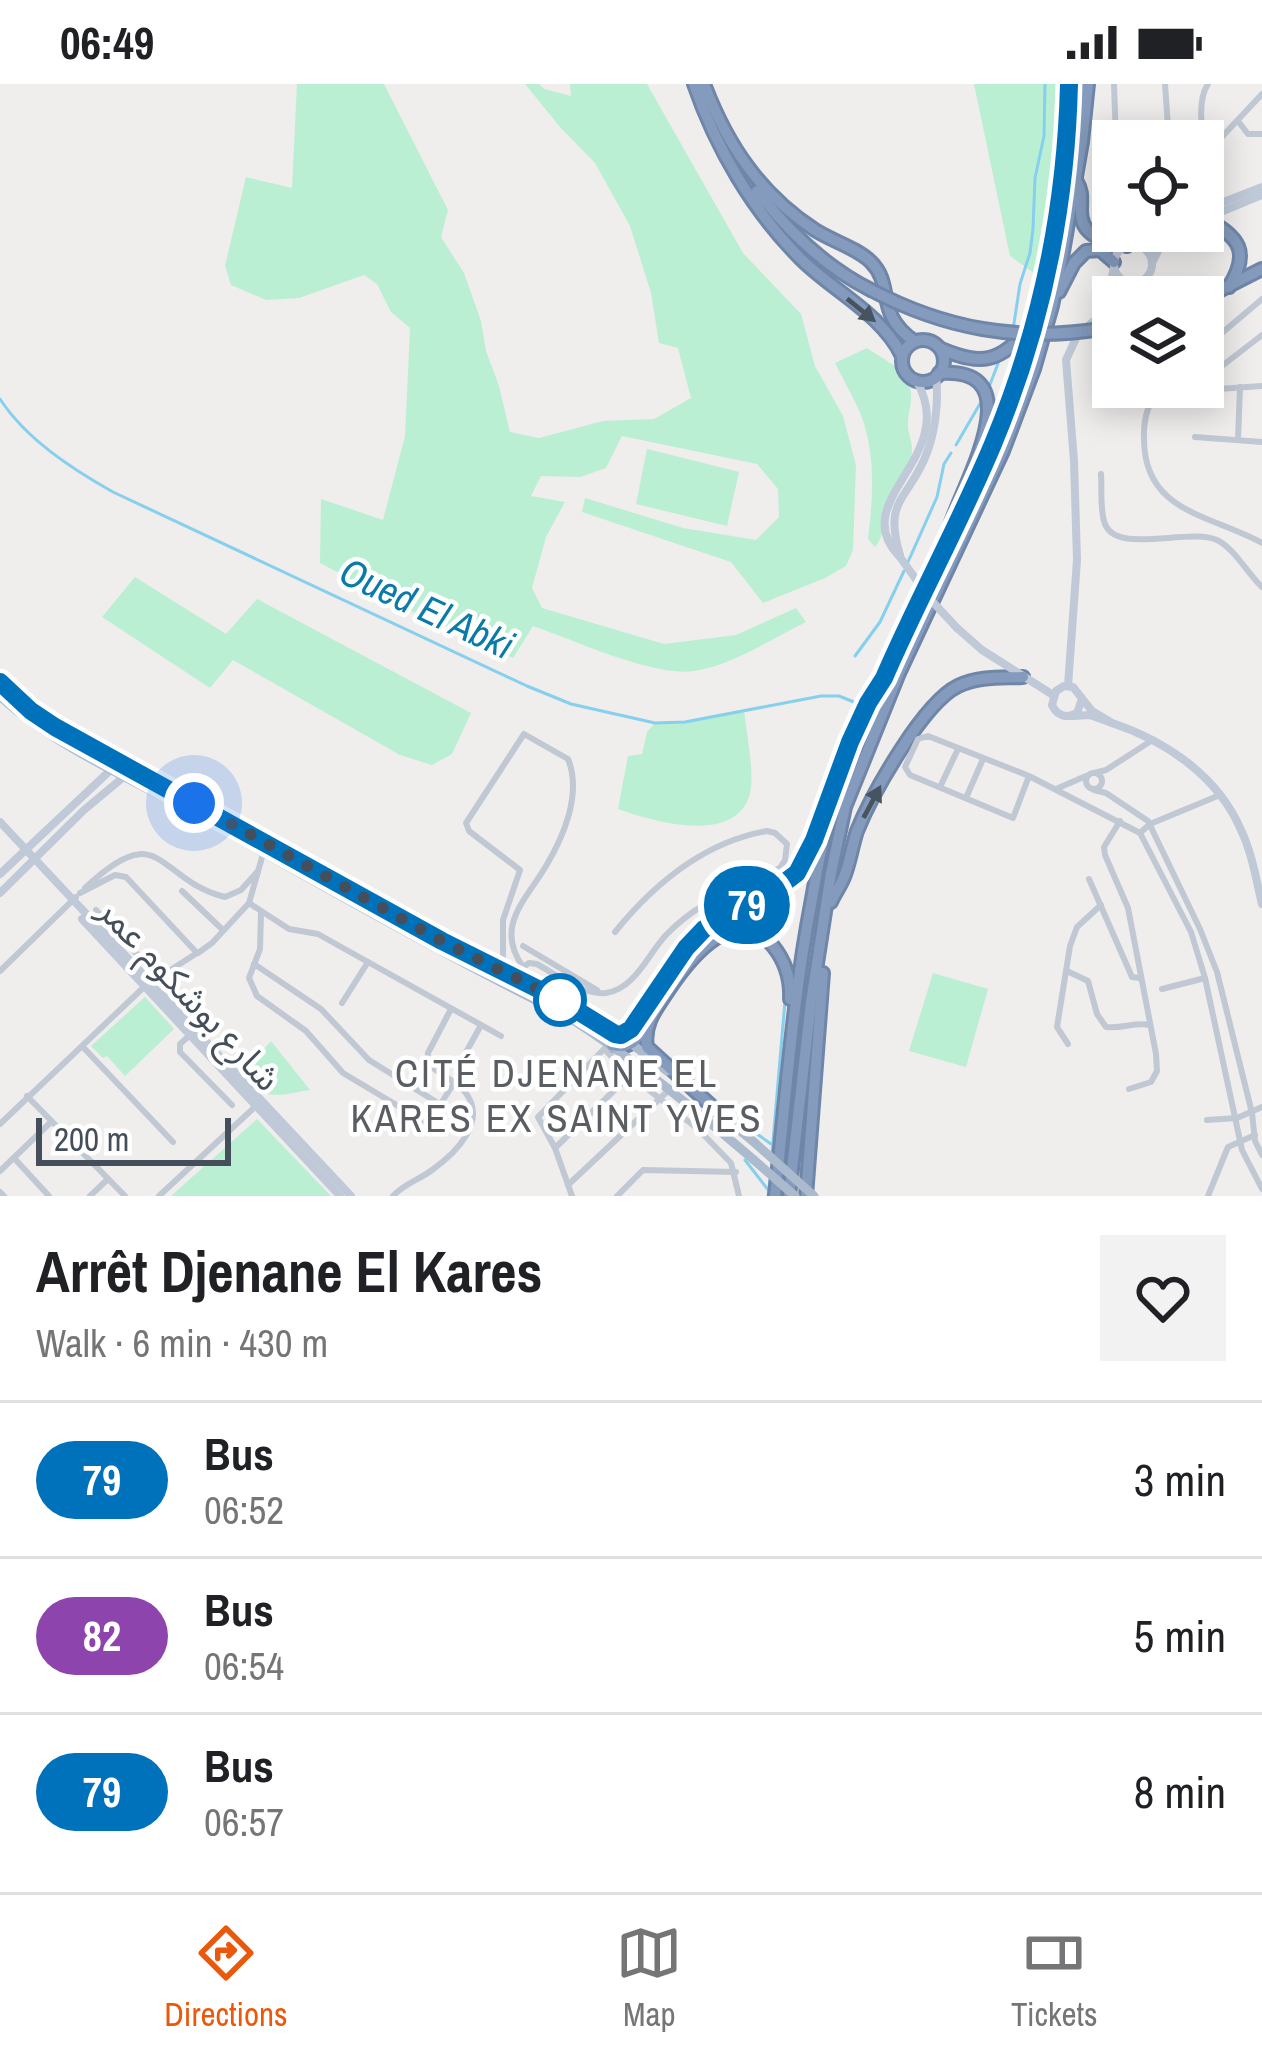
<!DOCTYPE html>
<meta charset="utf-8">
<style>
body{margin:0;font-family:"Archivo Narrow","Noto Sans Arabic",sans-serif;background:#f2f2f2;color:#202124;height:100vh;display:flex;flex-direction:column;font-size:45px;white-space:nowrap}
*{box-sizing:border-box;margin:0}
p{font-size:39px;color:#757577}
.icon{flex:none;width:66px;height:66px;fill:none;stroke:currentColor;stroke-width:2;stroke-linecap:round;stroke-linejoin:round}
.map{position:relative;height:1112px;overflow:hidden}
.side{display:flex;flex-direction:column;background:#fff;flex:1}
.side>*{flex:none}
.badge{padding:0 24px;border-radius:39px;font-size:42px;line-height:78px}
.fabs{position:absolute;left:1092px;top:36px;display:grid;gap:24px}
.fabs a{display:grid;place-items:center;width:132px;height:132px;border-radius:0px;background:#fff;box-shadow:0 6px 30px #0003;font-size:60px}
.scale{position:absolute;left:36px;bottom:30px;width:195px;box-sizing:border-box;padding-left:12px;border:6px solid #454f5b;border-top:0;font-size:33px;line-height:42px;white-space:nowrap;color:#454f5b;-webkit-text-stroke:9px #fff;paint-order:stroke}
.you{position:absolute;width:60px;height:60px;margin:-30px;border:9px solid #fff;border-radius:50%;background:#1a73e8;box-shadow:0 0 0 18px #1a73e833}
.map>.badge{position:absolute;translate:-50% -50%;box-shadow:0 0 0 6px #fff}
.round{display:grid;place-items:center;flex:none;width:126px;height:126px;border-radius:0px;background:#f2f2f2}
.headline{display:flex;align-items:center;justify-content:space-between;height:204px;padding:0 36px}
h1{font-size:57px;font-weight:700;line-height:90px}
ul{padding:0;list-style:none}
li{display:flex;align-items:center;gap:36px;height:156px;padding:0 36px;border-top:3px solid #e0e0e0}
li div{flex:1}
li b{display:block;font-size:45px}
li em{font-style:normal}
li .badge{min-width:132px;font-weight:700;text-align:center}
.status{display:flex;justify-content:space-between;align-items:center;height:84px;padding:0 60px;background:#fff;direction:ltr}
.status svg{height:33px;fill:currentColor}
.dock{display:flex;justify-content:space-around;align-items:center;height:168px;border-top:3px solid #e0e0e0;background:#fff;font-size:33px;color:#757577}
.dock a{display:grid;justify-items:center;gap:6px}
.dock .selected{color:#ea580c}
.map>svg:first-child{display:block}
.green{fill:#baefd3}
.lines{fill:none;stroke-linecap:round;stroke-linejoin:round}
.stream{stroke:#86cfed;stroke-width:3}
.highway-casing{stroke:#6f86a9;stroke-width:16}
.street{stroke:#c0c8d3;stroke-width:6}
.secondary{stroke:#bfc9d7;stroke-width:8}
.primary{stroke:#acbacd;stroke-width:9}
.highway{stroke:#849bbd;stroke-width:10}
.highway-bridge-casing{stroke:#6f86a9;stroke-width:16;stroke-linecap:butt}
.secondary-bridge{stroke:#bfc9d7;stroke-width:8}
.primary-bridge{stroke:#acbacd;stroke-width:9}
.highway-bridge{stroke:#849bbd;stroke-width:10}
.oneway{fill:#485360}
.line-casing{stroke:#fff;stroke-width:27}
.line{stroke:#0072bc;stroke-width:18}
.walk{stroke:#454f5b;stroke-width:12;stroke-dasharray:0 21.6}
.stop-dot{fill:#fff;stroke:#0072bc;stroke-width:6}
.labels{text-anchor:middle;stroke-width:9;stroke-linejoin:round;paint-order:stroke}
.street-label{font-size:36px;fill:#454f5b;stroke:#fff}
.water-label{font-size:39px;font-style:italic;fill:#0a7ba9;stroke:#fff}
.neighbourhood-label{font-size:39px;letter-spacing:3px;fill:#5a5d62;stroke:#fff}
</style>
<div class="status"><b>06:49</b><svg viewBox="0 0 49 12"><path d="M0 12V9h3v3zM5 12V6h3v6zM10 12V3h3v9zM15 12V0h3v12zM26 1h20v11H26zM47 4h2v5h-2z"/></svg></div>
<div class="map">
<svg width="1262" height="1112" viewBox="0 0 1262 1112">
<rect width="100%" height="100%" fill="#f0eded"/>
<g class="green">
<path d="M297 0H384L448 126 441 153 464 189 481 237 486 267 499 302 510 348 539 354 603 337 654 335 691 314 678 264 659 259 651 209 630 142 595 79 560 43 525 0H539L544 5 571 12 570 0H647L743 169 801 230 815 282 843 332 856 381 853 466 846 482 825 494 763 519 731 478 582 428 585 414 683 444 756 456 779 433 778 405 757 380 622 352 606 384 580 393 541 392 531 412 565 418 546 453 532 504 542 524 664 560 736 551 796 524 806 538C771 555 733 581 694 587 653 593 574 556 533 542L513 574 413 528 320 479 321 415 383 436 405 352 410 244 391 228 377 200 364 191 299 214 266 216 231 201 225 182 246 93 292 104Z"/>
<path d="M974 0H1060V45L1035 190 1010 172Z"/>
<path d="M867 264C885 277 910 286 911 310 912 319 908 329 908 338 907 352 916 361 910 375 904 390 892 402 887 418 882 433 886 451 875 463L868 455C873 415 876 370 861 331 854 314 844 297 835 279Z"/>
<path d="M647 365 739 388 727 442 636 420Z"/>
<path d="M135 493 226 550 257 515 471 629 452 670 432 681 400 671 233 576 210 604 102 533Z"/>
<path d="M744 626C746 648 756 693 749 713 732 761 652 737 618 725L628 672 642 670 647 648 655 639 685 638Z"/>
<path d="M933 889 988 905 966 983 909 967Z"/>
<path d="M145 913 174 945 125 992 107 972 103 974 91 962Z"/>
<path d="M271 957 310 1006C298 1007 269 1017 260 1005 256 999 256 983 255 975Z"/>
<path d="M257 1035 331 1112H171Z"/>
</g>
<g class="lines">
<g class="stream">
<path d="M1013 246 1020 200 1030 169 1033 145 1035 94 1044 52 1045 0"/>
<path d="M989 303 999 277"/>
<path d="M0 315C26 355 72 385 113 408L527 602 571 620 655 639 685 638 821 612H839L864 622"/>
<path d="M956 361 981 318"/>
<path d="M908 478 937 413 944 380 951 369"/>
<path d="M855 572 880 538 904 487"/>
<path d="M819 732 860 623"/>
<path d="M612 938 620 942 626 939 687 852 713 830 785 792"/>
<path d="M655 938 683 895"/>
<path d="M753 1047 771 1060"/>
<path d="M772 1069 785 917"/>
<path d="M745 1076 769 1107"/>
<path d="M768 1112 770 1096"/>
</g>
<defs>
<g id="highway">
<path d="M694 0C716 64 753 127 801 175 833 207 882 230 902 272"/>
<path d="M704 0C727 61 760 110 815 146 832 157 857 164 871 178 895 202 874 229 914 257"/>
<path d="M1076 96C1083 108 1081 114 1081 127 1081 154 1105 156 1127 162"/>
<path d="M757 107C788 147 825 183 871 206"/>
<path d="M1206 134C1239 154 1251 167 1229 203"/>
<path d="M1059 208 1074 179 1086 167 1100 166 1114 178"/>
<path d="M1203 215 1262 185"/>
<path d="M1101 245 1113 243"/>
<circle cx="923" cy="277" r="21"/>
<path d="M941 265C985 283 998 277 1030 245"/>
<path d="M939 289C1038 281 958 407 948 448"/>
<path d="M831 818C835 809 841 801 844 793 850 778 852 762 857 747 872 710 923 619 958 602 979 592 1001 594 1023 593"/>
<path d="M615 950 621 951 631 945C652 912 673 871 703 846 715 835 730 829 744 822 793 799 805 785 822 734"/>
<path d="M612 961C631 965 635 958 645 942"/>
<path d="M717 1027 647 963C643 939 657 924 670 904 691 873 735 818 773 862 785 877 791 896 790 915"/>
<path d="M775 1112C786 1013 793 913 812 815 818 782 823 749 833 718 874 594 942 481 992 362 1041 247 1066 124 1069 0"/>
<path d="M789 1112 811 918 831 789 845 723 899 589 1003 367 1034 285 1052 222 1063 168 1082 58 1088 0"/>
<path d="M806 1112 823 889"/>
</g>
</defs>
<use href="#highway" class="highway-casing"/>
<g class="street">
<path d="M1114 0 1116 57"/>
<path d="M1165 0 1169 57"/>
<path d="M1208 0C1197 16 1201 50 1208 69"/>
<path d="M1238 37 1248 50H1262"/>
<path d="M1203 73 1262 10"/>
<path d="M1097 103 1113 104"/>
<path d="M1106 145C1113 154 1124 152 1131 161"/>
<path d="M1101 155 1098 100 1113 75"/>
<path d="M1203 265 1262 215"/>
<path d="M1161 303C1148 318 1143 335 1144 355 1144 429 1212 431 1262 459"/>
<path d="M1188 303 1204 306 1262 302"/>
<path d="M1204 306 1218 285 1262 251"/>
<path d="M1195 353 1262 358"/>
<path d="M1238 356 1240 303"/>
<path d="M1101 390C1102 405 1100 423 1104 437 1113 473 1188 443 1217 456 1235 465 1247 489 1262 503"/>
<path d="M1094 689 1106 686 1151 657"/>
<circle cx="1094" cy="697" r="8"/>
<path d="M1029 692 1013 734 910 691 905 683 918 655 928 652 1029 692 1140 749 1191 848 1205 894 1242 1066 1262 1105"/>
<path d="M940 703 958 665"/>
<path d="M1056 705 1086 692"/>
<path d="M1094 706 1106 709 1148 737 1200 845 1217 888 1252 1029 1255 1057 1262 1071"/>
<path d="M966 714 983 675"/>
<path d="M1120 737 1104 763 1105 771 1128 824 1156 970 1157 987 1151 998 1129 1005"/>
<path d="M1140 749 1150 740 1220 711"/>
<path d="M1089 795 1132 893 1140 894"/>
<path d="M85 804C162 731 156 796 225 813L241 806 258 787"/>
<path d="M182 807 223 846"/>
<path d="M249 819 289 845 318 850 368 878"/>
<path d="M96 826 158 893"/>
<path d="M261 829 260 865 249 894 257 912 306 947 343 989 425 1038 431 1035 454 999"/>
<path d="M523 862 597 906"/>
<path d="M198 869 212 859 249 819 263 770"/>
<path d="M254 880 321 925 369 976 441 1021"/>
<path d="M0 887 76 813"/>
<path d="M503 887V836L520 786 469 747 466 739 524 650 568 675C582 709 564 752 546 782 526 816 494 842 523 883"/>
<path d="M1067 887 1088 897 1097 930 1106 943C1122 945 1134 938 1150 941"/>
<path d="M518 896 523 883 529 879 537 880C557 891 582 911 606 909 635 905 648 870 666 851 703 813 737 807 780 784L785 776 787 760 775 749 767 747C704 758 654 800 615 848"/>
<path d="M1162 905 1205 894"/>
<path d="M342 919 368 878 501 952"/>
<path d="M190 951 180 960V968L232 1021"/>
<path d="M1068 960 1057 943 1070 862 1077 843 1101 821"/>
<path d="M82 962 173 1058"/>
<path d="M604 965 630 991 699 1046 731 1079 739 1112"/>
<path d="M459 981 480 943"/>
<path d="M27 1012 125 1112"/>
<path d="M1207 1036 1237 1034 1262 1023"/>
<path d="M0 1040 144 903 197 869 126 793 115 791 80 809"/>
<path d="M555 1064 630 991"/>
<path d="M14 1074 49 1112"/>
<path d="M0 1087 51 1038"/>
<path d="M568 1101 670 1005"/>
<path d="M0 1108 4 1112"/>
<path d="M90 1112 108 1095"/>
<path d="M159 1112 257 1021"/>
<path d="M393 1112C405 1099 419 1096 432 1086 456 1069 488 1037 465 1008 455 996 438 990 427 979L428 969 451 925"/>
<path d="M572 1112 555 1064 538 1033 603 966"/>
<path d="M617 1112 643 1086 736 1088"/>
<path d="M1208 1112 1228 1063 1255 1051"/>
</g>
<g class="secondary">
<path d="M1203 126 1262 103"/>
<path d="M1204 135 1262 111"/>
<path d="M1137 160 1163 147"/>
<circle cx="1133" cy="180" r="19"/>
<path d="M1152 179 1161 161 1177 147"/>
<path d="M1120 213 1136 198"/>
<path d="M1098 232 1107 213 1114 184"/>
<path d="M900 471C884 418 905 418 924 376 935 352 939 319 936 292"/>
<path d="M900 473C844 416 962 373 916 296"/>
<path d="M957 544 982 566 1053 611"/>
<path d="M1068 602 1077 476 1074 377 1066 276 1077 252 1113 220"/>
<path d="M1073 632 1090 631 1112 639 1092 627 1073 603 1064 602 1056 607 1052 621C1057 632 1067 635 1077 629L1082 615"/>
<path d="M1112 639C1166 657 1218 692 1241 746 1252 769 1256 795 1262 820"/>
<path d="M0 738 351 1112"/>
<path d="M0 790 119 678"/>
<path d="M0 809 84 726 126 691"/>
<path d="M82 835 340 1112"/>
</g>
<g class="primary">
<path d="M0 598 31 627 55 643 442 857 560 916 633 961 667 987"/>
<path d="M0 612C50 660 134 696 195 730 317 799 439 868 565 931 633 974 693 1024 754 1076"/>
<path d="M713 1024 755 1059"/>
</g>
<use href="#highway" class="highway"/>
<defs>
<path id="highway-bridge" d="M871 206C945 245 1018 258 1101 245"/>
</defs>
<use href="#highway-bridge" class="highway-bridge-casing"/>
<path class="secondary-bridge" d="M900 473 930 515 957 544"/>
<g class="primary-bridge">
<path d="M755 1059 814 1112"/>
<path d="M754 1076 795 1112"/>
</g>
<use href="#highway-bridge" class="highway-bridge"/>
</g>
<defs><path id="oneway-solid" d="M-6-.8H1V-3.2L6.5 0L1 3.2V.8H-6Z" transform="scale(3)"/></defs>
<g class="oneway">
<use href="#oneway-solid" transform="translate(861 226) rotate(39)"/>
<use href="#oneway-solid" transform="translate(872 718) rotate(-62)"/>
</g>
<g class="lines">
<defs>
<path id="line" d="M0 598 31 627 55 643 442 857 560 916 615 950 621 951 631 945 686 864 704 845 773 807 797 789 814 756 850 658 868 619 884 594C918 515 960 439 993 360 1041 245 1066 124 1069 0"/>
</defs>
<use href="#line" class="line-casing"/>
<use href="#line" class="line"/>
<path class="walk" d="M194 719 442 857 560 916"/>
</g>
<circle class="stop-dot" cx="560" cy="916" r="24"/>
<g class="labels">
<g class="street-label">
<text transform="translate(190 910) rotate(47)" y="13">شارع بوشكوم عمر</text>
</g>
<g class="water-label">
<text transform="translate(427 524) rotate(25)" y="14">Oued El Abki</text>
</g>
<g class="neighbourhood-label">
<text x="557" y="1003">CITÉ DJENANE EL<tspan x="557" dy="45">KARES EX SAINT YVES</tspan></text>
</g>
</g>
</svg>
<div class="fabs">
<a><svg class="icon" aria-label="locate" viewBox="0 0 24 24"><circle cx="12" cy="12" r="6"/><path d="M12 2v4M12 18v4M2 12h4M18 12h4"/></svg></a>
<a><svg class="icon" aria-label="layers" viewBox="0 0 24 24"><path d="M12 4l9 5-9 5-9-5zM3 14l9 5 9-5"/></svg></a>
</div>
<div class="scale">200 m</div>
<div class="you" style="left:194px;top:719px"></div>
<b class="badge" style="left:747px;top:821px;background:#0072bc;color:#fff">79</b>
</div>
<section class="side">
<div class="headline"><div><h1>Arrêt Djenane El Kares</h1><p>Walk · 6 min · 430 m</p></div><a class="round"><svg class="icon" aria-label="heart" viewBox="0 0 24 24"><path d="M12 20l-8-8c-3-5 5-10 8-4 3-6 11-1 8 4z"/></svg></a></div>
<ul>
<li><span class="badge" style="background:#0072bc;color:#fff">79</span><div><b>Bus</b><p>06:52</p></div><em>3 min</em></li>
<li><span class="badge" style="background:#8e44ad;color:#fff">82</span><div><b>Bus</b><p>06:54</p></div><em>5 min</em></li>
<li><span class="badge" style="background:#0072bc;color:#fff">79</span><div><b>Bus</b><p>06:57</p></div><em>8 min</em></li>
</ul>
</section>
<nav class="dock">
<a class="selected"><svg class="icon" aria-label="directions" viewBox="0 0 24 24"><path d="M12 3l9 9-9 9-9-9zM9 14v-3h6M13 9l2 2-2 2"/></svg>Directions</a>
<a><svg class="icon" aria-label="map" viewBox="0 0 24 24"><path d="M3 6l6-2 6 2 6-2v14l-6 2-6-2-6 2zM9 4v14M15 6v14"/></svg>Map</a>
<a><svg class="icon" aria-label="tickets" viewBox="0 0 24 24"><path d="M3 7h18v10H3zM15 7v10"/></svg>Tickets</a>
</nav>
